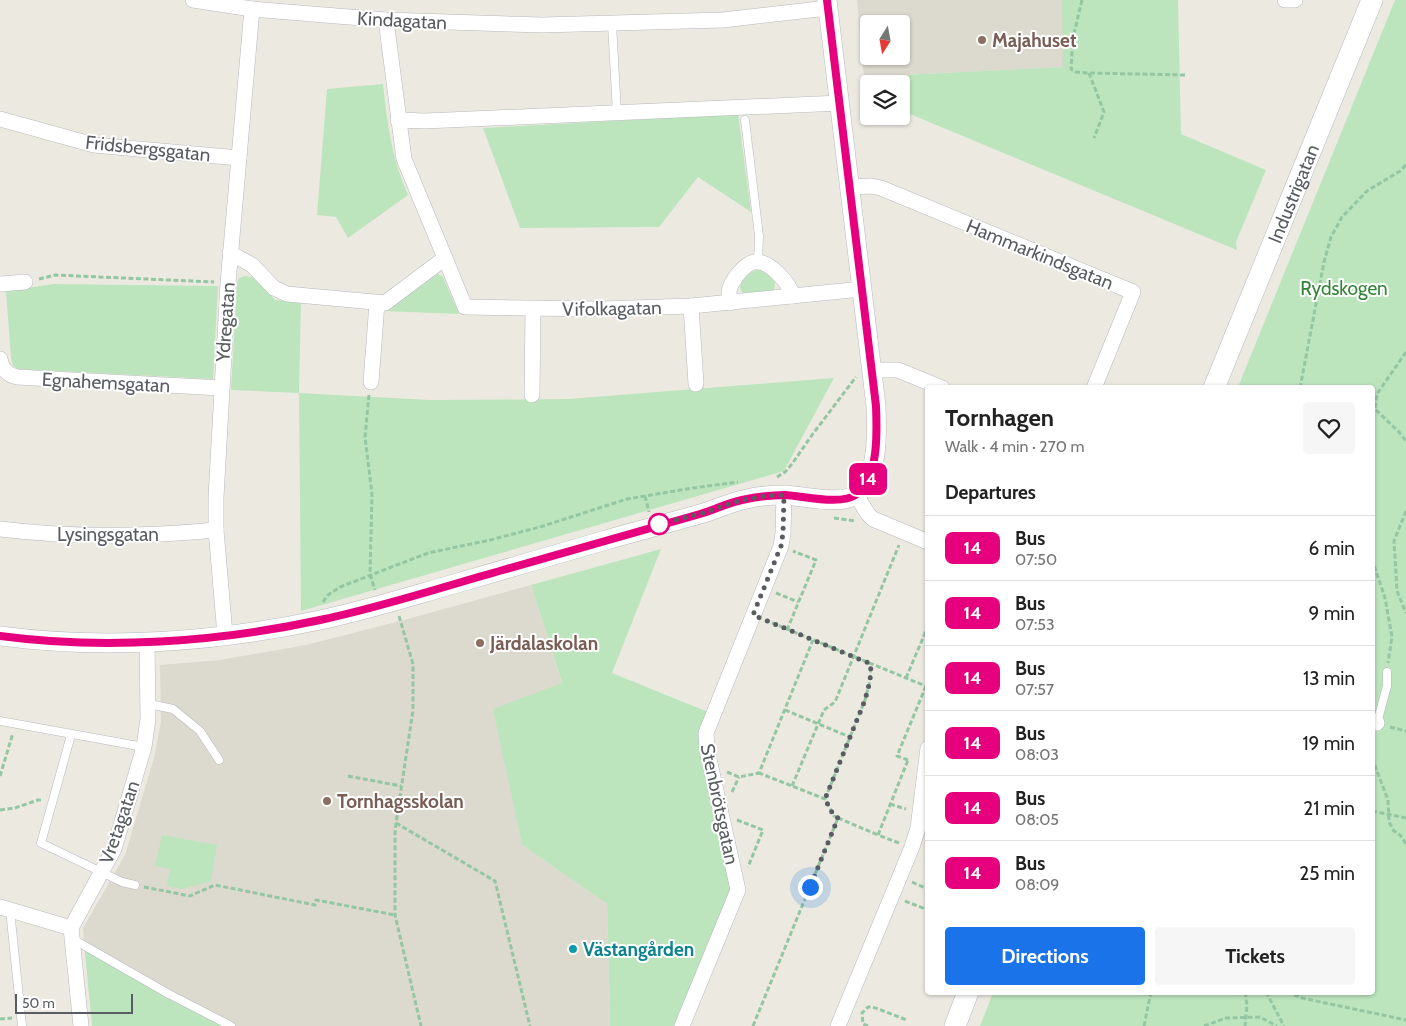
<!DOCTYPE html>
<meta charset="utf-8">
<style>
body{margin:0;font-family:Cabin,sans-serif;background:#f6f6f6;color:#222;height:100vh;display:flex;flex-direction:column;font-size:19px;white-space:nowrap}
*{box-sizing:border-box;margin:0}
p{font-size:16px;color:#767676}
.icon{flex:none;width:28px;height:28px;fill:none;stroke:currentColor;stroke-width:2;stroke-linecap:round;stroke-linejoin:round}
.map{position:relative;flex:1;overflow:hidden}
.drawer{position:absolute;left:925px;top:385px;width:450px;height:610px;display:flex;flex-direction:column;background:#fff;border-radius:5px;box-shadow:0 1px 4px #0004}
.drawer>*{flex:none}
.badge{padding:0 10px;border-radius:8px;font-size:18px;line-height:32px}
.needle{width:32px;rotate:191deg}
.fabs{position:absolute;left:860px;top:15px;display:grid;gap:10px}
.fabs a{display:grid;place-items:center;width:50px;height:50px;border-radius:5px;background:#fff;box-shadow:0 1px 4px #0004;font-size:25px}
.scale{position:absolute;left:15px;bottom:12px;width:118px;box-sizing:border-box;padding-left:5px;border:2px solid #595d61;border-top:0;font-size:14px;line-height:18px;white-space:nowrap;color:#595d61;-webkit-text-stroke:4px #fff;paint-order:stroke}
.you{position:absolute;width:25px;height:25px;margin:-12px;border:4px solid #fff;border-radius:50%;background:#1a73e8;box-shadow:0 0 0 8px #1a73e833}
.map>.badge{position:absolute;translate:-50% -50%;box-shadow:0 0 0 2px #fff}
h2{padding:0 20px;font-size:19px;line-height:45px}
.round{display:grid;place-items:center;flex:none;width:52px;height:52px;border-radius:5px;background:#f6f6f6}
.summary{display:flex;align-items:center;justify-content:space-between;height:85px;padding:0 20px}
h1{font-size:24px;font-weight:700;line-height:38px}
.action{display:flex;gap:10px;margin-top:auto;padding:10px 20px}
.action a{flex:1;height:58px;border-radius:5px;background:#1a73e8;color:#fff;font-size:20px;font-weight:700;line-height:58px;text-align:center}
.action a+a{background:#f6f6f6;color:#222}
ul{padding:0;list-style:none}
li{display:flex;align-items:center;gap:15px;height:65px;padding:0 20px;border-top:1px solid #e0e0e0}
li div{flex:1}
li b{display:block;font-size:19px}
li em{font-style:normal}
li .badge{min-width:55px;font-weight:700;text-align:center}
.map>svg:first-child{display:block}
.education{fill:#dcd9ce;fill-rule:evenodd}
.green{fill:#bce5bd}
.lines{fill:none;stroke-linecap:round;stroke-linejoin:round}
.service-casing{stroke:#b6b8bd;stroke-width:9}
.minor-casing{stroke:#b6b8bd;stroke-width:16}
.tertiary-casing{stroke:#b6b8bd;stroke-width:20}
.secondary-casing{stroke:#b6babf;stroke-width:22}
.path{stroke:#95c6a3;stroke-width:3;stroke-dasharray:5 2.5;stroke-linecap:butt}
.service{stroke:#fff;stroke-width:8}
.minor{stroke:#fff;stroke-width:15}
.tertiary{stroke:#fff;stroke-width:19}
.secondary{stroke:#fff;stroke-width:21}
.line-casing{stroke:#fff;stroke-width:11}
.line{stroke:#e6007e;stroke-width:8}
.walk{stroke:#595d61;stroke-width:5;stroke-dasharray:0 9}
.education-dot{fill:#8d6e63;stroke:#fff;stroke-width:2}
.stop-dot{fill:#fff;stroke:#e6007e;stroke-width:2.5}
.culture-dot{fill:#0f9aa8;stroke:#fff;stroke-width:2}
.labels{text-anchor:middle;stroke-width:4;stroke-linejoin:round;paint-order:stroke}
.street-label{font-size:19px;fill:#595d61;stroke:#fff}
.education-label{font-size:19px;font-weight:bold;fill:#785e54;stroke:#fff;text-anchor:start}
.park-label{font-size:19px;fill:#348539;stroke:#fff}
.culture-label{font-size:19px;font-weight:bold;fill:#0d838f;stroke:#fff;text-anchor:start}
</style>
<div class="map">
<svg width="1406" height="1026" viewBox="0 0 1406 1026">
<rect width="100%" height="100%" fill="#eceae0"/>
<g class="education">
<path d="M857 0H1062L1064 67 864 77ZM869 24H901V56H869Z"/>
<path d="M531 585 562 684 494 709 522 845 607 904 610 1026H231L84 943 83 928 125 855 154 758 161 722 160 665 220 660 306 645 404 620Z"/>
</g>
<g class="green">
<path d="M1062 0H1178L1181 134 1266 170 1236 242 1237 250 905 112 901 113V84H869V116H871L868 117 864 77 1063 67Z"/>
<path d="M1395 0H1406V1026H980L993 993 1372 992V388L1238 387Z"/>
<path d="M383 84C387 122 392 160 408 195L348 238 336 217 317 215 327 89Z"/>
<path d="M738 114 751 212 698 177 659 227 520 228 483 128Z"/>
<path d="M757 270 766 273 775 282 774 291 746 295C732 288 747 273 757 270Z"/>
<path d="M438 274 443 277 459 314 383 311 432 275Z"/>
<path d="M245 276 256 278 275 300 301 302 299 393 430 400 568 399 834 378 784 471 301 611 299 393 231 390 237 283 239 278Z"/>
<path d="M54 284 218 286 213 379 18 369 13 366 11 358 6 291Z"/>
<path d="M661 549 612 673 708 712 698 735 732 887 675 1026H610L607 904 522 845 493 709 562 683 531 585Z"/>
<path d="M162 835 217 845 211 881 182 889 167 886 170 869 155 866Z"/>
<path d="M84 943 231 1026H92Z"/>
</g>
<g class="lines">
<defs>
<g id="service">
<path d="M612 24 617 113"/>
<path d="M745 120 759 236 758 262"/>
<path d="M149 704 173 709 200 731 219 760"/>
<path d="M0 721 144 747"/>
<path d="M1377 723 1387 686V672"/>
<path d="M71 735 41 843 122 882 135 885"/>
<path d="M10 910 22 1026"/>
<path d="M71 938 167 993 231 1026"/>
</g>
<g id="minor">
<path d="M193 0 252 9 386 20 542 25 723 20 828 8"/>
<path d="M1285 0H1295"/>
<path d="M386 20 404 159 445 258"/>
<path d="M0 119 94 145 239 158"/>
<path d="M398 120 425 121 840 103"/>
<path d="M850 187 871 186 881 188 1133 292 1094 388"/>
<path d="M230 253 252 265 274 288 287 294 385 303 445 258 465 307 602 309 691 306 862 289"/>
<path d="M0 284 25 282"/>
<path d="M730 303C730 299 729 295 729 291 731 281 744 264 754 262 770 260 789 283 793 296"/>
<path d="M691 306 696 384"/>
<path d="M0 359C2 370 8 375 17 377L221 388"/>
<path d="M872 370H898L942 388"/>
<path d="M371 382 377 303"/>
<path d="M532 395 533 309"/>
<path d="M856 495 868 514 873 519 928 542"/>
<path d="M0 529C73 538 142 537 216 530"/>
<path d="M225 635 216 530V497L228 283 252 9"/>
<path d="M1372 721 1377 723"/>
<path d="M0 907 71 928"/>
<path d="M81 1026 71 928 114 849 144 747 148 719 147 642"/>
<path d="M682 1026 738 890 707 750 706 733 781 546 783 533 784 495"/>
<path d="M838 1026 912 847 918 828 928 748"/>
</g>
<path id="tertiary" d="M0 636C105 650 217 642 320 620 363 611 405 598 447 586 500 571 553 555 606 540 638 531 669 523 700 514 716 510 730 502 747 499 759 496 772 495 785 495 804 496 842 506 857 494 879 477 877 431 876 406L827 0"/>
<g id="secondary">
<path id="s1" d="M1214 388 1372 0"/>
<path d="M955 1026 968 992"/>
</g>
</defs>
<use href="#service" class="service-casing"/>
<use href="#minor" class="minor-casing"/>
<use href="#tertiary" class="tertiary-casing"/>
<use href="#secondary" class="secondary-casing"/>
<g class="path">
<path d="M1082 0 1073 38 1071 69 1076 72 1089 73 1186 75"/>
<path d="M1089 73 1104 112 1094 138"/>
<path d="M39 279 55 275 214 282"/>
<path d="M1406 352 1377 394 1375 409 1399 432 1406 441"/>
<path d="M1300 388 1324 262 1331 237 1342 217 1367 191 1400 171 1406 165"/>
<path d="M369 395 365 437 372 494 370 574 375 590"/>
<path d="M777 477 785 472 792 464 812 435 856 377"/>
<path d="M645 496 649 512"/>
<path d="M1406 511 1394 541 1397 591 1406 613"/>
<path d="M834 518 855 521"/>
<path d="M1372 559 1385 598 1392 637 1388 663"/>
<path d="M776 593 798 602"/>
<path d="M323 602 328 595 340 587 428 553 490 540 540 527 627 499 693 488 738 482"/>
<path d="M399 616 413 664V710L395 830V915L421 1026"/>
<path d="M765 620 928 687"/>
<path d="M787 630 816 560 793 551"/>
<path d="M906 678 928 626"/>
<path d="M785 710 850 737"/>
<path d="M1390 727 1406 731"/>
<path d="M1372 758 1388 800 1389 822 1394 831 1400 835 1406 844"/>
<path d="M908 760 897 756 926 686"/>
<path d="M727 772 739 777 759 773 813 640"/>
<path d="M0 776 13 733"/>
<path d="M348 776 401 786"/>
<path d="M792 786 824 710 835 702 899 545"/>
<path d="M732 792 739 777"/>
<path d="M825 799 865 700 870 681 871 664"/>
<path d="M890 804 906 809"/>
<path d="M0 810 15 808 38 800H43"/>
<path d="M1372 811 1406 818"/>
<path d="M838 818 878 835"/>
<path d="M737 820 763 830 748 867"/>
<path d="M396 823 495 881 530 1026"/>
<path d="M899 843 878 835 908 760"/>
<path d="M912 882 928 889"/>
<path d="M144 887 190 896 215 885 315 905 316 900 395 915"/>
<path d="M905 901 928 910"/>
<path d="M1245 992 1247 1005 1245 1026"/>
<path d="M1266 992 1284 1026"/>
<path d="M1287 992 1302 998 1406 1020"/>
<path d="M0 1019 12 1018"/>
<path d="M753 1026 838 818 834 816 825 799 759 773"/>
<path d="M868 1026 863 1024 862 1013 868 1007H873L907 1020"/>
<path d="M1144 1026 1151 992"/>
<path d="M1204 1026 1226 1018 1260 1017 1277 1026"/>
</g>
<use href="#service" class="service"/>
<use href="#minor" class="minor"/>
<use href="#tertiary" class="tertiary"/>
<use href="#secondary" class="secondary"/>
</g>
<g class="lines">
<defs>
<path id="line" d="M0 636C104 650 218 642 320 620 382 607 442 587 503 570 569 551 635 532 700 514 714 510 727 503 742 500 756 497 771 495 785 495 804 496 842 506 857 494 879 477 877 431 876 406L827 0"/>
</defs>
<use href="#line" class="line-casing"/>
<use href="#line" class="line"/>
<path class="walk" d="M659 524 703 513 738 501 765 496 784 495 783 533 781 546 753 615 871 664 870 681 865 700 825 799 834 816 838 818 810 887"/>
</g>
<g class="education-dot">
<circle cx="982" cy="40" r="5"/>
<circle cx="480" cy="643" r="5"/>
<circle cx="327" cy="801" r="5"/>
</g>
<circle class="stop-dot" cx="659" cy="524" r="10"/>
<circle class="culture-dot" cx="573" cy="949" r="5"/>
<g class="labels">
<g class="street-label">
<text transform="translate(402 20) rotate(3)" y="7">Kindagatan</text>
<text transform="translate(148 148) rotate(6)" y="7">Fridsbergsgatan</text>
<text dy="7" stroke="none"><textPath href="#s1" startOffset="210">Industrigatan</textPath></text>
<text transform="translate(1040 254) rotate(22)" y="7">Hammarkindsgatan</text>
<text transform="translate(612 308) rotate(-1)" y="7">Vifolkagatan</text>
<text transform="translate(225 322) rotate(-86)" y="7">Ydregatan</text>
<text transform="translate(106 382) rotate(3)" y="7">Egnahemsgatan</text>
<text x="108" y="541">Lysingsgatan</text>
<text transform="translate(720 804) rotate(78)" y="7">Stenbrötsgatan</text>
<text transform="translate(119 822) rotate(-71)" y="7">Vretagatan</text>
</g>
<g class="education-label">
<text x="992" y="47">Majahuset</text>
<text x="490" y="650">Järdalaskolan</text>
<text x="337" y="808">Tornhagsskolan</text>
</g>
<g class="park-label">
<text x="1344" y="295">Rydskogen</text>
</g>
<g class="culture-label">
<text x="583" y="956">Västangården</text>
</g>
</g>
</svg>
<div class="fabs">
<a><svg class="needle" viewBox="-14 -14 28 28"><path d="M0-13l5 13h-10z" fill="#e53935"/><path d="M0 13l5-13h-10z" fill="#767676"/></svg></a>
<a><svg class="icon" aria-label="layers" viewBox="0 0 24 24"><path d="M12 4l9 5-9 5-9-5zM3 14l9 5 9-5"/></svg></a>
</div>
<div class="scale">50 m</div>
<div class="you" style="left:810px;top:887px"></div>
<b class="badge" style="left:868px;top:479px;background:#e6007e;color:#fff">14</b>
<section class="drawer">
<div class="summary"><div><h1>Tornhagen</h1><p>Walk · 4 min · 270 m</p></div><a class="round"><svg class="icon" aria-label="heart" viewBox="0 0 24 24"><path d="M12 20l-8-8c-3-5 5-10 8-4 3-6 11-1 8 4z"/></svg></a></div>
<h2>Departures</h2>
<ul>
<li><span class="badge" style="background:#e6007e;color:#fff">14</span><div><b>Bus</b><p>07:50</p></div><em>6 min</em></li>
<li><span class="badge" style="background:#e6007e;color:#fff">14</span><div><b>Bus</b><p>07:53</p></div><em>9 min</em></li>
<li><span class="badge" style="background:#e6007e;color:#fff">14</span><div><b>Bus</b><p>07:57</p></div><em>13 min</em></li>
<li><span class="badge" style="background:#e6007e;color:#fff">14</span><div><b>Bus</b><p>08:03</p></div><em>19 min</em></li>
<li><span class="badge" style="background:#e6007e;color:#fff">14</span><div><b>Bus</b><p>08:05</p></div><em>21 min</em></li>
<li><span class="badge" style="background:#e6007e;color:#fff">14</span><div><b>Bus</b><p>08:09</p></div><em>25 min</em></li>
</ul>
<div class="action"><a>Directions</a><a>Tickets</a></div>
</section>
</div>
